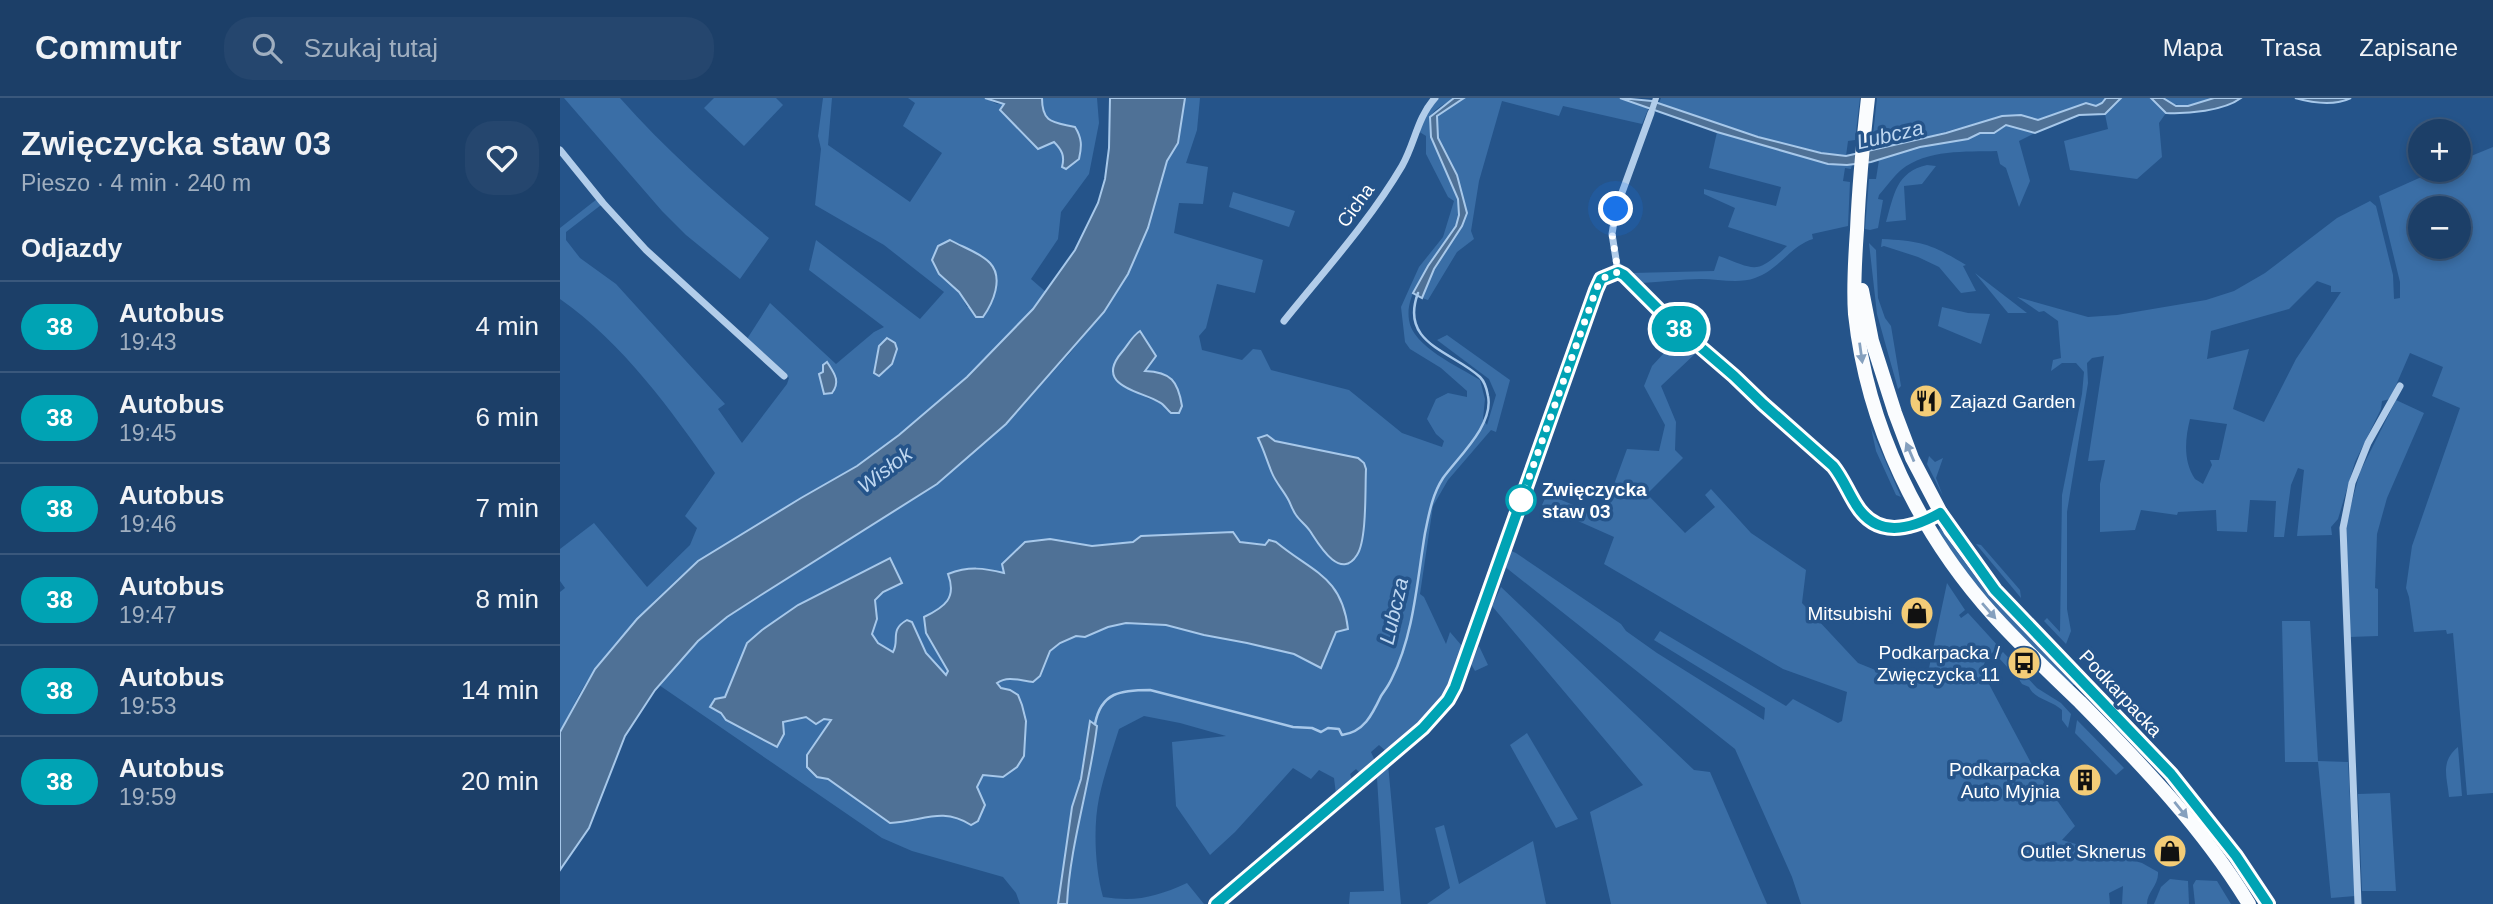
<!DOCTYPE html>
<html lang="pl">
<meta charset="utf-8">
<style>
body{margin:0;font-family:Arial,sans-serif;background:#25466e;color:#f1f3f6;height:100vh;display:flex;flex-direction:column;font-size:26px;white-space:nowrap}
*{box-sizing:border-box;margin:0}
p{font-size:23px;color:#a0afc0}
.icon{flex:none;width:38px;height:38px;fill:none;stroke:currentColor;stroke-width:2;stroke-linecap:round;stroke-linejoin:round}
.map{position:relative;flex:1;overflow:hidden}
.sheet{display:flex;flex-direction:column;background:#1c3f68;width:560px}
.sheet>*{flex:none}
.badge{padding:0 14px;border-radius:23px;font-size:24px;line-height:46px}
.tools{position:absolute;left:1848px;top:21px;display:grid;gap:14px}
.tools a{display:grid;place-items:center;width:63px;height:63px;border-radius:50%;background:#1c3f68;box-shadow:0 4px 10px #0003,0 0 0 2px #3a587c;font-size:35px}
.you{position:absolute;width:35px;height:35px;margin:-18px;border:5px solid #fff;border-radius:50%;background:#1a73e8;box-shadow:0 0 0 10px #1a73e833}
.map>.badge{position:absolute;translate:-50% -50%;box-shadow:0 0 0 4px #fff}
h2{padding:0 21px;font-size:26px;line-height:63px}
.round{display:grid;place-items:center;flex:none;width:74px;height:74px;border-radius:28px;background:#25466e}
.head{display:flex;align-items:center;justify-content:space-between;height:119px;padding:0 21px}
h1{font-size:33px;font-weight:800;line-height:52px}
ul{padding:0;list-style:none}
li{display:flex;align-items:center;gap:21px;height:91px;padding:0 21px;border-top:2px solid #3a587c}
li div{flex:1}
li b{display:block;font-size:26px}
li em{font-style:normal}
li .badge{min-width:77px;font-weight:700;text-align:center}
header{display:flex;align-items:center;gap:42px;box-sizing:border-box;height:98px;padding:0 35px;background:#1c3f68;border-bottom:2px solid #3a587c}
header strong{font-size:33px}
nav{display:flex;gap:38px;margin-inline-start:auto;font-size:24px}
.search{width:490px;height:63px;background:#25466e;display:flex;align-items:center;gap:18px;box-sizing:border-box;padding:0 24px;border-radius:28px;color:#a0afc0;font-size:26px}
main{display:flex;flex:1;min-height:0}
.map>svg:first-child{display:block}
.green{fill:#3a6ea6;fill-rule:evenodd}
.water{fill:#4f7196;stroke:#a7c8ea;stroke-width:2}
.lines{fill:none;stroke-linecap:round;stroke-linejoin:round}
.stream{stroke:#a7c8ea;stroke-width:2.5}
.pedestrian{stroke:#b2cdea;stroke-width:6}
.minor{stroke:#b2cdea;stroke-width:7}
.trunk{stroke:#fafcfe;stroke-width:14}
.oneway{fill:#85a0be}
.line-casing{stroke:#fff;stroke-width:16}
.line{stroke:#00a3b4;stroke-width:10}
.walk{stroke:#fff;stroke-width:7;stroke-dasharray:0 12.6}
.stop-dot{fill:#fff;stroke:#00a3b4;stroke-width:3.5}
.labels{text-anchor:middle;stroke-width:7;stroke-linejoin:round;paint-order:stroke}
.street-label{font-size:19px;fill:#fff;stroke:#25548a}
.poi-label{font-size:19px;fill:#fff;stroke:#25548a;text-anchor:end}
.stop-label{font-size:19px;font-weight:bold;fill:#fff;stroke:#25548a;text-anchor:start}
.water-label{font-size:21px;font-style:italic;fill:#bed7f1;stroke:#25548a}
</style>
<header>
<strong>Commutr</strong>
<div class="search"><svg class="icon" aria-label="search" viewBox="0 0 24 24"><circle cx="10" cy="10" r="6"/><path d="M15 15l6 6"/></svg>Szukaj tutaj</div>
<nav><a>Mapa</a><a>Trasa</a><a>Zapisane</a></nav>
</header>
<main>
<section class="sheet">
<div class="head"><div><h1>Zwięczycka staw 03</h1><p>Pieszo · 4 min · 240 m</p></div><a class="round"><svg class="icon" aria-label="heart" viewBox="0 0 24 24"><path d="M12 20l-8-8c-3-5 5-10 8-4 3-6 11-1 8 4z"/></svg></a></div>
<h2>Odjazdy</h2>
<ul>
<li><span class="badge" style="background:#00a3b4;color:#fff">38</span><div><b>Autobus</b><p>19:43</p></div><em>4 min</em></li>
<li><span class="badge" style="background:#00a3b4;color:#fff">38</span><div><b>Autobus</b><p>19:45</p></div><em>6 min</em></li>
<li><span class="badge" style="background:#00a3b4;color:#fff">38</span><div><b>Autobus</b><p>19:46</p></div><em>7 min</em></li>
<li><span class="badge" style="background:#00a3b4;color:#fff">38</span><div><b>Autobus</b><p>19:47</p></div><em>8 min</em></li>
<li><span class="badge" style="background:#00a3b4;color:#fff">38</span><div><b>Autobus</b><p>19:53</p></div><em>14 min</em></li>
<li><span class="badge" style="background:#00a3b4;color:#fff">38</span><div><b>Autobus</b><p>19:59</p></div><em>20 min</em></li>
</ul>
</section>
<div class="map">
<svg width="1933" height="806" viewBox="0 0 1933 806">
<rect width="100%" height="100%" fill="#25548a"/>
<g class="green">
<path d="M4 0H60C106 52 156 96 209 140L180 181 126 137 102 113Z"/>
<path d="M154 0H216L223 7 184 48 144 10Z"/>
<path d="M263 0H272L268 47 350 104 382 55 343 28 355 5 348 0H425L437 6H444L441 12 478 50 493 44 501 52 506 71 510 28C490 27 482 20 482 0H537L539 25 529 76 501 114 498 141 471 181 487 195C435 261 368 320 298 367 247 402 191 431 138 463 100 496 63 532 34 573 20 592 11 613 0 634V494L5 490 0 483V451L34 425 87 489 130 447 137 430 125 418 155 375C111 312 63 245 0 201V130L37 101 41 107 6 134V142L20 160 56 186 165 306 158 311 182 345 227 286 229 280 187 241 210 205 276 266 314 234 324 229 249 172 256 142 360 221 384 194 324 147 255 107 261 51 258 38ZM389 142C425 161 446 163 430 208L407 209 399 194 379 176ZM335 245 337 251 326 273 314 275 319 248ZM267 264 277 279 264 296 263 274Z"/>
<path d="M625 0H640L637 32 626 65 648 69 643 106 619 105 614 135 703 162 695 195 657 186 646 230 639 238 642 252 682 262 693 251 701 252 711 272 789 292 842 335 882 349 884 343 876 336 867 321 876 301 888 295 907 299V293L881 270 850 251 845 244 841 209 859 169 883 139 894 103 888 99 866 56V38L858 33 870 11 879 0H894C887 5 877 9 872 16 859 33 902 90 899 117 895 147 843 184 849 222 852 248 899 269 920 282L925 301 923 321 927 327 936 297 929 281 877 242 887 237 950 282 936 334 931 332 888 382 873 408 860 496 864 499 886 546 890 534 902 548C895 604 868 620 827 654L819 647 811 654 815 663 801 676 796 671 790 676 792 681 776 696 774 680 759 672 751 681 733 670 675 734 650 757 616 708 612 644 666 638 620 625 584 618 559 631C552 653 544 677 539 700 533 729 535 770 543 799 577 804 596 799 627 785L644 806H507C510 746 530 688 537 628L531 623 521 681 512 709 498 806H460L456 795 443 779 352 753 322 740 99 587 138 543 167 519 377 386 446 326 510 255 544 214 568 176 607 63 618 45ZM580 233 589 266 585 273 617 288 622 308 605 310 602 305 587 300 556 261 575 236Z"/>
<path d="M904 0H1060L1089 9 1082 26 1003 8 999 18 942 3 919 83 911 133 914 141 897 154 868 202 862 200 874 171 902 128 907 115 897 77 878 40 877 18Z"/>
<path d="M1101 0H1300L1295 42 1288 43 1286 58C1221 50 1160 26 1099 5Z"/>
<path d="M1317 0H1546L1542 5 1536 8 1526 5 1478 22 1461 17 1442 18 1320 52 1319 37H1313Z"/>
<path d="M1561 0H1591L1606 15 1599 25 1602 59 1577 81 1510 72 1504 43 1548 31 1545 16Z"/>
<path d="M1603 0H1654C1635 6 1620 13 1603 0Z"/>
<path d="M1446 27 1475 35 1459 43 1470 83 1459 109 1446 70 1440 66 1437 53C1406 54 1367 51 1341 72 1333 79 1326 89 1319 97L1318 101 1323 102 1318 130 1310 132 1305 131 1309 81H1316L1319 62 1360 49 1408 41 1420 35H1434Z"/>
<path d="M1157 34 1268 66 1292 67 1291 71 1285 70 1283 83 1290 84 1288 128 1252 136 1253 141C1230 148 1219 172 1195 180 1179 186 1158 181 1141 181 1121 181 1101 184 1081 185L1072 175 1154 173 1159 158C1197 172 1196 177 1227 148L1168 129 1175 110 1144 96V91L1216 108 1221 89 1149 70Z"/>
<path d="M1933 49V695L1907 697 1893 535 1887 536 1886 532 1854 534 1849 499 1846 490 1852 448 1900 310 1872 298 1883 269 1850 255 1830 301 1822 303 1821 311 1795 364 1778 421 1771 429 1772 437 1737 438 1744 372 1738 370 1731 387 1724 439H1714L1716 403 1690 402 1687 434 1657 433 1656 412 1618 414 1617 417 1581 412 1575 432 1540 434V386L1545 362 1528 363 1544 258 1532 260 1527 265 1528 285 1507 414V511L1511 533 1506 546 1484 523 1487 520 1500 534 1502 397 1522 296 1524 274 1516 265H1502L1491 273 1493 262 1501 260 1498 223 1484 213 1479 214 1457 199 1528 219 1557 217 1646 202 1674 193 1705 175 1777 120 1810 103 1816 108 1833 177 1834 201 1840 200V184L1819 98 1877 72H1899V63ZM1860 110H1899V149H1860ZM1757 183 1771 188V194H1781L1736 261 1704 324 1673 311 1689 251 1647 261 1651 233 1729 211ZM1630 321 1667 326 1659 362H1650L1652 367 1643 386 1635 381C1623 363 1625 341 1630 321Z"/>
<path d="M1367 67 1376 68 1362 86 1344 88 1346 122 1326 124C1334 97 1336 74 1367 67Z"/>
<path d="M673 94 735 113 729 129 669 109Z"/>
<path d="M1322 141C1362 143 1371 146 1406 167L1403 168 1416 193 1401 195 1379 169 1358 159 1324 148 1321 149Z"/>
<path d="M1309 145 1316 152 1318 200 1325 220 1331 228 1341 288 1338 291 1317 216Z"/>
<path d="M1415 175 1467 215H1448Z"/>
<path d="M1382 209 1408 215 1430 216 1421 246 1378 228Z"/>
<path d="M1116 242 1137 254 1101 288 1116 324 1115 352 1123 360 1087 396 1125 435 1155 409 1145 397 1151 391 1191 435 1246 472 1242 505 1298 565 1340 582 1369 570 1387 485 1405 512 1399 517 1401 520 1408 515 1439 549 1426 560 1422 573 1471 665 1515 728 1502 742 1582 765 1598 774C1599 787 1587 794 1587 806H1562L1563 788 1549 795 1550 806H1241L1232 779 1175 651 944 468 949 452 956 455 1061 526 1066 533 1097 555 1204 622 1205 610 1094 542 1100 533 1226 608 1233 601 1278 625 1282 623 1287 594 1223 571 1044 466 1054 439 982 407 987 396 1042 419 1067 351 1099 353 1105 327 1084 288 1092 268Z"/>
<path d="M1836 302 1864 315 1827 400 1817 436 1815 490 1818 491V538L1789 539 1786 425 1800 374Z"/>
<path d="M1311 330 1341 399 1336 397 1316 353Z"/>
<path d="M1369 358 1375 364 1383 360 1376 380 1383 398 1367 366Z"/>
<path d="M1381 429 1518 583 1511 589 1454 530 1405 474 1378 432Z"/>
<path d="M1416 446 1421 447 1460 492 1461 500Z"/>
<path d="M941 489 1134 672 1150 674 1207 806H1051L1030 714 1083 687 932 508Z"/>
<path d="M1722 523H1750L1758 663 1788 664 1795 798 1771 800 1758 664H1725Z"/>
<path d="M919 548 928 567 915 573 911 566Z"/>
<path d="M1443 554 1477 590 1501 605 1511 616 1508 630 1502 622V612C1493 603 1474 601 1469 589L1462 586 1451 569 1449 571 1438 559Z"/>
<path d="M1517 622 1564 670 1556 677 1515 635Z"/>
<path d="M967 635 1018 721 996 730 950 647Z"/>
<path d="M1898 649 1902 698 1889 699C1887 678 1880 664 1898 649Z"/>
<path d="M828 666 841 806H789L790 794 824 793 817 680 804 690 805 685Z"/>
<path d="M1830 695 1836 793H1802L1798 696Z"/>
<path d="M884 727 899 786 973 743 986 806H867L890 790 875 730Z"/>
<path d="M1610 781 1628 783 1629 806H1594L1601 789Z"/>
<path d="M1636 782 1657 783 1671 806H1635L1633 787Z"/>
</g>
<g class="water">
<path d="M425 0H482C482 26 494 24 515 29 522 40 522 48 519 61L506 71 502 69C505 58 502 52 494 44L478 51 440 12 444 6Z"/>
<path d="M550 0H625L618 45 607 63 588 130 568 176 544 214 446 326 377 386 201 497 167 519 138 543 95 592 65 638 29 730 0 772V634L35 571 77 521 138 463 241 400 297 368 339 337 407 279 473 211 515 152 538 105 545 81 549 50Z"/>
<path d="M894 0H904L877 18 878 40 897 77 907 115 902 128 874 171 862 200 853 195 868 168 896 128 899 117 898 101 871 39 870 19Z"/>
<path d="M1060 0 1092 3 1198 39 1261 55 1286 58 1386 35 1442 18 1461 17 1478 22 1526 5 1536 8 1542 5 1546 0H1561L1545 16 1519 17 1475 35 1446 27 1434 35H1420L1408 41 1360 49 1311 64 1287 67 1268 66 1157 34Z"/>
<path d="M1591 0H1603L1616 8H1628L1654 0H1681C1664 13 1627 16 1606 15Z"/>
<path d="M1735 0H1791C1774 8 1753 5 1735 0Z"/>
<path d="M390 142C402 149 421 155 430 165 444 180 433 205 423 219H416L399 194 379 176 372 162 378 148Z"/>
<path d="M580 233 596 258 585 273C611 274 618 283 622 308L619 315H611C607 312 604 306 599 304 581 293 533 288 562 254 568 247 572 238 580 233Z"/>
<path d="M327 240 335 245 337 251 332 266 319 278 314 275 319 248Z"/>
<path d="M267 264C274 275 281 283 272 295L264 296 259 276 263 274V267Z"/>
<path d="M707 337 715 343 798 360 804 365 806 371C805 391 807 442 797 457 780 484 758 445 750 433 746 427 740 423 736 417 733 413 731 407 729 403 724 393 716 385 712 375 707 363 704 352 698 340Z"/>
<path d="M673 434 680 444 705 447 709 442 716 444C752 474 782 478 788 531L776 534 761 570 734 556 687 545 644 537 606 527 566 525 548 529 525 539 516 538 500 545 490 553 480 578 473 584C461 583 448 577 437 585L441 590 450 592 458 597 462 607 466 623 464 658 457 669 443 679 423 677 417 689 425 707 418 723 411 727C381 708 362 724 330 725L268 681 257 679 247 669V657L271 622 264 621 256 626 246 619 223 624 224 636 217 649 166 622 161 615 150 609 155 601 165 599 187 545 202 532 238 507 330 460 342 485 323 494 315 502 317 521 312 536 318 545 333 554C340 542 329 532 347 522L352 524 366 555 386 577 388 573 366 535 364 519C385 509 397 500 388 476 409 468 424 470 444 475L442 466 465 444 490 441 532 448 573 444 581 438Z"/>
<path d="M530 623 537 628C530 687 510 746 507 806H498L512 709 521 681Z"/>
</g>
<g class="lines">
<path class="stream" d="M535 626C541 594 561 592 590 592L733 629 752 630 761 634 768 630 779 631 782 637C804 634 812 617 821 598 825 592 829 587 832 580 854 536 857 483 865 435 869 416 872 397 883 380 898 359 934 327 928 298 927 292 924 283 920 279 892 253 839 246 858 195"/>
<path class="pedestrian" d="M1091 15 1096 0"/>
<g class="minor">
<path d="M0 52 43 105 86 152 224 278"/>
<path d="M1058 174 1052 136 1056 111 1091 15"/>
<path d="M724 223C765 172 809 124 842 68 855 45 857 20 875 0"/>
<path d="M656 806 863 630 889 602 895 589 1036 192C1042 180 1050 172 1064 177 1129 245 1204 303 1273 367 1283 381 1288 397 1298 410 1322 440 1351 432 1380 415"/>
<path d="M1798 806 1783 430 1792 385 1808 345 1840 288"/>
</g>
<g class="trunk">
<path d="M1308 0C1303 44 1299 87 1297 132 1295 160 1293 188 1295 216 1307 328 1359 435 1434 518 1461 548 1491 576 1520 604 1582 667 1643 730 1689 806"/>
<path d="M1302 192 1312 243 1335 315 1352 360 1390 432 1435 492 1611 676 1676 758 1708 806"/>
</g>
</g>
<defs><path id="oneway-solid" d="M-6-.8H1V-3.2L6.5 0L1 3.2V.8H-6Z" transform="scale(1.75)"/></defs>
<g class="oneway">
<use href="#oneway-solid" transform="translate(1301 255) rotate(82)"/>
<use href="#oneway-solid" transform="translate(1350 354) rotate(-113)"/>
<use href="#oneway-solid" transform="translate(1429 513) rotate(49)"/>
<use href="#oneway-solid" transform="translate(1621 712) rotate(51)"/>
</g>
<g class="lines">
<defs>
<path id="line" d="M656 806 863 630 888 602 895 589 1036 192 1041 181 1058 174 1064 177 1110 223 1174 278 1203 306 1273 368C1282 379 1287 392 1295 405 1316 441 1350 432 1380 415L1435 492 1611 676 1676 758 1708 806"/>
</defs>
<use href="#line" class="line-casing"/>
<use href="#line" class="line"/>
<path class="walk" d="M961 402 1036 192 1041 181 1058 174 1052 136 1056 111"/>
</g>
<defs>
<symbol id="restaurant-disc" viewBox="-11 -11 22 22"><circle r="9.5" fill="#f3cc77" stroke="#25548a"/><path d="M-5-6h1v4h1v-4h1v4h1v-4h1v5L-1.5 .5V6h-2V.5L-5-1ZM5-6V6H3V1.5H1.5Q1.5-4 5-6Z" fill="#111"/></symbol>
<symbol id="shop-disc" viewBox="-11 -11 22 22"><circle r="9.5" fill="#f3cc77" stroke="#25548a"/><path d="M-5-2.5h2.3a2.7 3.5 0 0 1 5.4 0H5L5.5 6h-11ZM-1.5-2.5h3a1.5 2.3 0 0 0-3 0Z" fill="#111"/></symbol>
<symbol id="bus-disc" viewBox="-11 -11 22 22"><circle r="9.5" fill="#f3cc77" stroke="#25548a"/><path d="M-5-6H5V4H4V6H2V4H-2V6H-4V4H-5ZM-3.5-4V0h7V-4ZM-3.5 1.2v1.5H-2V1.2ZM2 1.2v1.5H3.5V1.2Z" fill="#111"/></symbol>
<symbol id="building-disc" viewBox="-11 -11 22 22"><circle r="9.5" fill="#f3cc77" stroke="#25548a"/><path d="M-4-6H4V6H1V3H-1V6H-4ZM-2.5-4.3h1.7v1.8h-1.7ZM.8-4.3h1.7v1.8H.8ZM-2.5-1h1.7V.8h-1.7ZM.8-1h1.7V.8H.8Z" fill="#111"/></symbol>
</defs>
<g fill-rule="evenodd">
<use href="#restaurant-disc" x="1347" y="284" width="38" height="38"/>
<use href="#shop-disc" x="1338" y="496" width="38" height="38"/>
<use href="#bus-disc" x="1445" y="546" width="38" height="38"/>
<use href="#building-disc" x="1506" y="663" width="38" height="38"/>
<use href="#shop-disc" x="1591" y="734" width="38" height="38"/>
</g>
<circle class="stop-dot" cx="961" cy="402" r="14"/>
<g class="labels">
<g class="street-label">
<text transform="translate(795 107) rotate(-54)" y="7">Cicha</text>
<text transform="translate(1561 595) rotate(47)" y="7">Podkarpacka</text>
</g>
<g class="poi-label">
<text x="1390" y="310" text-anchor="start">Zajazd Garden</text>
<text x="1332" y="522">Mitsubishi</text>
<text x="1440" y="561">Podkarpacka /<tspan x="1440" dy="22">Zwięczycka 11</tspan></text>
<text x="1500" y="678">Podkarpacka<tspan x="1500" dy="22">Auto Myjnia</tspan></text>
<text x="1586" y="760">Outlet Sknerus</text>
</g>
<g class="stop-label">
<text x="982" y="398">Zwięczycka<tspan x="982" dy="22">staw 03</tspan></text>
</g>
<g class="water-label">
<text transform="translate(1330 37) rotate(-13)" y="7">Lubcza</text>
<text transform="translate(325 372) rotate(-37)" y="7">Wisłok</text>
<text transform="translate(834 513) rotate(-77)" y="7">Lubcza</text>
</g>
</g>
</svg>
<div class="tools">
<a>+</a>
<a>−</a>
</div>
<div class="you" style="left:1056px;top:111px"></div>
<b class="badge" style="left:1119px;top:231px;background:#00a3b4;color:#fff">38</b>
</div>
</main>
